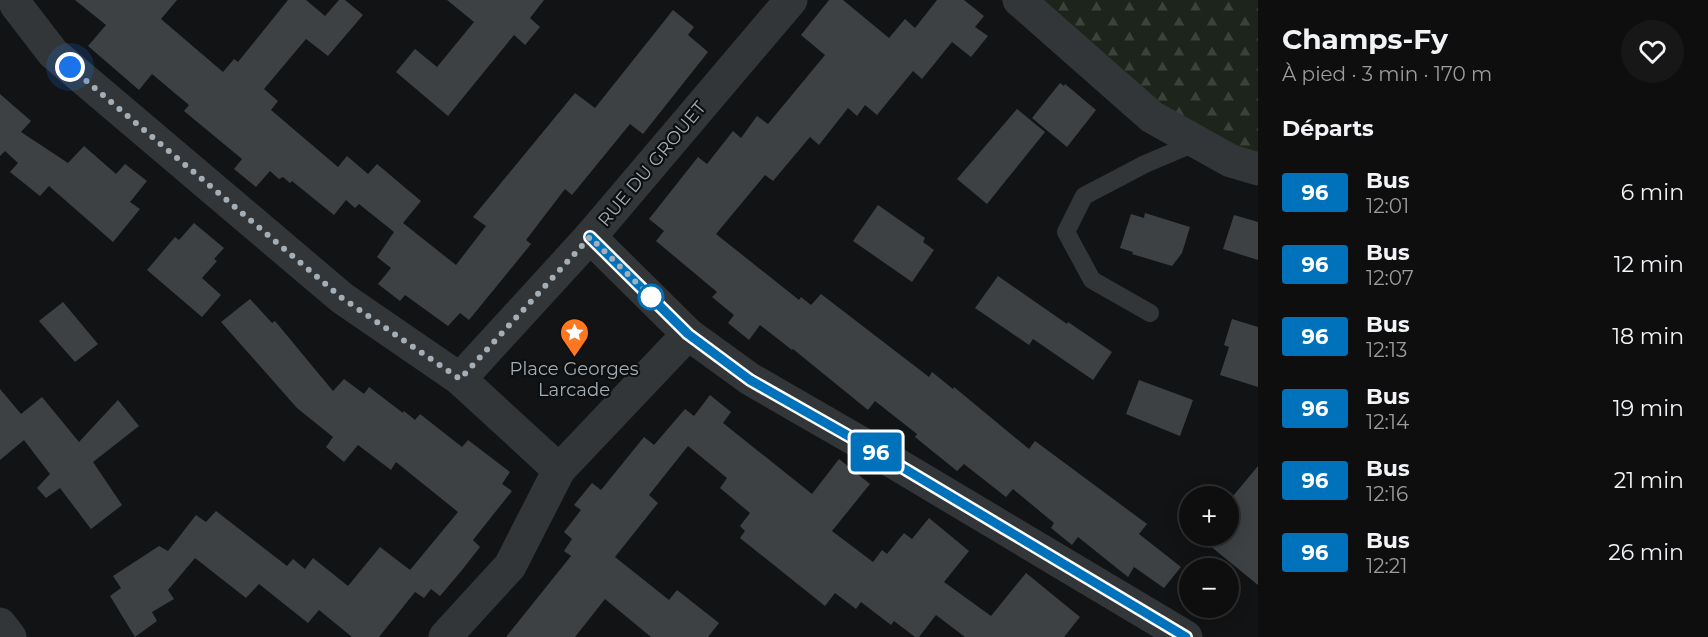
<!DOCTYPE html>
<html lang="fr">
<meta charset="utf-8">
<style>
body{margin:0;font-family:Montserrat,sans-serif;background:#171718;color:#f1f3f6;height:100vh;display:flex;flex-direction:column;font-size:22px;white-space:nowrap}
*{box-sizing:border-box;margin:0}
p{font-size:20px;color:#9b9c9e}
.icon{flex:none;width:33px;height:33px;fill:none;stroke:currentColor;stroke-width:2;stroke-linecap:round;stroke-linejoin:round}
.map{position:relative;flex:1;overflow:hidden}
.panel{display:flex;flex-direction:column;background:#0e0e0f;width:450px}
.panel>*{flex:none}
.badge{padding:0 12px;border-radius:4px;font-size:21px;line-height:39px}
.controls{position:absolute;left:1179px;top:486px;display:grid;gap:12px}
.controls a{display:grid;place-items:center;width:60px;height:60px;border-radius:50%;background:#0e0e0f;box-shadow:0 3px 15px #0003,0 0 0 2px #2e2e2f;font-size:30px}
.you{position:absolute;width:30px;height:30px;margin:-15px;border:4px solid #fff;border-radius:50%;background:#1a73e8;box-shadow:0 0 0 9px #1a73e833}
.map>.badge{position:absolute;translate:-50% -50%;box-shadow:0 0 0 3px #fff}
h2{padding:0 24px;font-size:22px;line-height:54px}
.round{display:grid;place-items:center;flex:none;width:63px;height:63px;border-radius:32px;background:#171718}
.headline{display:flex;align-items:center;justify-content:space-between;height:102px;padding:0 24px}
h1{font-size:28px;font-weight:700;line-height:45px}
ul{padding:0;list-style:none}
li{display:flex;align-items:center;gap:18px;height:72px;padding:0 24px}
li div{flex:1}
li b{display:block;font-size:22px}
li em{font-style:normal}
li .badge{min-width:66px;font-weight:700;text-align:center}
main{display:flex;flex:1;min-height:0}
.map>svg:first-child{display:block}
.forest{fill:url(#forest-firs)}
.building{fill:#3e4144}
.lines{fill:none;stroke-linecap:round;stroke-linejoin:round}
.lane{stroke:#333639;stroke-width:18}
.street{stroke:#333639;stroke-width:33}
.line-casing{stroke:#fff;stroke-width:14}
.line{stroke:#0072bc;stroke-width:9}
.walk{stroke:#a3aeb6;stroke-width:6;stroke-dasharray:0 10.8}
.stop-dot{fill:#fff;stroke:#0072bc;stroke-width:3}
.labels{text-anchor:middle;stroke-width:4.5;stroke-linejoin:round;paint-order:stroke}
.street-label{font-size:18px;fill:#a3aeb6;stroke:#0d0e0f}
.poi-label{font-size:18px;fill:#a3aeb6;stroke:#0d0e0f}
</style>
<main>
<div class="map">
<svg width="1258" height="637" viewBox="0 0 1258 637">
<defs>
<pattern id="forest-firs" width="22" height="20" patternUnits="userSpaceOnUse" patternTransform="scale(1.5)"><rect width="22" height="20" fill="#1d241c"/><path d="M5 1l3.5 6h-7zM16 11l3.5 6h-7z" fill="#3b413b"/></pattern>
</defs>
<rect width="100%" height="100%" fill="#121314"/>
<path class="forest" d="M1001 0H1258V172L1209 160Z"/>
<g class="building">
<path d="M75 0H177L161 19 223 72 234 59 238 62 288 0H306L325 16 339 0H345L363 15 328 56 306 39 264 89 278 101 271 110 338 167 347 156 368 174 377 164 421 201 403 223 456 265 486 226 473 217 575 93 595 108 673 10 694 27 688 35 708 52 643 134 630 124 572 195 565 189 526 240 531 244 469 320 460 313 448 326 405 295 400 301 378 284 391 268 377 257 394 232 359 204 355 208 346 200 334 215 292 181 290 183 283 177 279 179 270 171 256 187 234 169 242 159 184 111 189 105 152 74 139 90 88 46 106 25Z"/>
<path d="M447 0H544L530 18 540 27 525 45 514 35 448 116 396 72 415 49 437 67 474 22Z"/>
<path d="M829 0H843L889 38 905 19 915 28 937 0H964L984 16 975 27 988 36 971 57 952 42 922 79 913 71 877 115 865 105 857 116 848 108 819 145 810 137 773 181 765 175 716 234 799 300 801 297 811 305 821 294 929 377 932 372 953 389 954 387 1029 449 1035 441 1147 524 1139 534 1181 567 1164 588 1134 567 1128 577 1078 537 1072 545 1051 528 1054 523 1013 489 1006 497 964 464 957 471 915 437 917 434 875 401 868 410 793 349 792 350 760 325 749 340 728 323 734 315 712 297 717 292 656 241 664 231 649 219 698 157 707 164 733 131 741 138 757 116 768 124 825 55 801 35Z"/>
<path d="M1060 83 1064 86 1065 84 1096 110 1067 147 1032 118Z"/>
<path d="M0 94 31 121 21 132 68 163 84 146 116 174 125 164 147 181 130 202 140 209 113 242 49 186 40 196 10 172 18 163 5 151 0 156Z"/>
<path d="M1017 109 1045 132 987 204 957 179Z"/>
<path d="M878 205 925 238 923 242 934 250 912 282 853 241Z"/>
<path d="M1145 213 1190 227 1182 253 1172 266 1132 254 1133 252 1120 248 1131 214 1144 218Z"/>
<path d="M1234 215 1258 222V260L1223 249Z"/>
<path d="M194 223 224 248 214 259 217 261 202 278 221 295 202 317 147 270 175 237 179 240Z"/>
<path d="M998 276 1067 324 1068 322 1112 352 1093 380 1033 339 1029 345 975 308Z"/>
<path d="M250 299 272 323 275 321 333 391 344 379 364 394 369 387 403 413 404 411 415 420 420 414 462 447 468 440 510 472 502 484 512 491 473 540 480 547 462 570 440 596 431 589 424 598 415 592 379 637H352L319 610 308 623 259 584 246 598 195 558 168 590 174 599 152 612 157 621 135 637 110 596 121 588 113 576 159 546 168 551 196 515 206 522 216 511 287 566 293 559 305 569 313 558 348 586 380 547 410 570 458 512 396 462 391 470 358 445 344 462 326 447 333 437 297 408 221 322Z"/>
<path d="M63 302 98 344 75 362 39 321Z"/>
<path d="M1232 319 1258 327V387L1220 375 1229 347 1224 345Z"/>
<path d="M1139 380 1193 400 1180 436 1126 414Z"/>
<path d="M0 389 21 414 42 397 79 442 118 400 139 426 93 462 122 505 91 529 60 488 46 498 37 488 50 474 24 440 0 460Z"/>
<path d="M710 395 731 412 723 423 812 494 839 459 870 484 832 531 873 562 882 550 887 554 904 533 912 539 929 518 969 551 944 582 991 616 1026 573 1080 617 1064 637H965L936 615 919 637H915L894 621 891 625 861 602 856 609 835 593 825 606 740 538 745 531 740 526 750 513 720 488 727 478 688 446 649 495 658 503 615 557 669 600 677 590 719 623 708 637H651L605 599 575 637H506L571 556 564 551 572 539 564 532 581 510 574 505 592 483 601 490 644 437 654 445 685 409 694 416Z"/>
<path d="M1258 466V585L1198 536H1228V502Z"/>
</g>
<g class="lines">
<path class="lane" d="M1150 313 1092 280 1066 232 1084 196 1145 164 1197 142"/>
<g class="street">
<path d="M16 0V5L53 53 342 298 460 379 559 470"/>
<path d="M1019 0 1152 117 1231 161 1258 169"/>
<path d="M590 237 688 334 750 379 868 447 1186 637"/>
<path d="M460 379 590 237 791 0"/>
<path d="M0 624 10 637"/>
<path d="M445 637 510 566 559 470 688 334"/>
</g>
</g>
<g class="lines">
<defs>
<path id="line" d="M590 237 688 334 750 380 868 447 1186 637"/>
</defs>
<use href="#line" class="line-casing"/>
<use href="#line" class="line"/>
<path class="walk" d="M70 67 342 298 460 379 590 237 656 302 651 297"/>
</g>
<defs>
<symbol id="sight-pin" viewBox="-11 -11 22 30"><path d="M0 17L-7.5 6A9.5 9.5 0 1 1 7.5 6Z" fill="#ff781f" stroke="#0d0e0f"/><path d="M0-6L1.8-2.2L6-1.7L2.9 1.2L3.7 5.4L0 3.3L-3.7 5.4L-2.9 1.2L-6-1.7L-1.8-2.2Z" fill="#fff"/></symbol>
</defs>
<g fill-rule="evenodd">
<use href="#sight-pin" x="558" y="316" width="33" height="45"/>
</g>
<circle class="stop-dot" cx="651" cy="297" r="12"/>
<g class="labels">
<g class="street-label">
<text transform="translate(652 164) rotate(-50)" y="6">RUE DU GROUET</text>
</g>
<g class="poi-label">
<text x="574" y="375">Place Georges<tspan x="574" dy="21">Larcade</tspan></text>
</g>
</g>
</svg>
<div class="controls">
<a>+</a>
<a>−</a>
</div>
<div class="you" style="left:70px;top:67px"></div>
<b class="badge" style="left:876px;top:452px;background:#0072bc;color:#fff">96</b>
</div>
<section class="panel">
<div class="headline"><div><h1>Champs-Fy</h1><p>À pied · 3 min · 170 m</p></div><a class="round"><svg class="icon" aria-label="heart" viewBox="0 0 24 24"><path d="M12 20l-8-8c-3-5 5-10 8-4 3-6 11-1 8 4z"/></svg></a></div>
<h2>Départs</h2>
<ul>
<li><span class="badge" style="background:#0072bc;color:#fff">96</span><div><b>Bus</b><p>12:01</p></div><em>6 min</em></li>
<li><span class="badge" style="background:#0072bc;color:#fff">96</span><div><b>Bus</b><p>12:07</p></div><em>12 min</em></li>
<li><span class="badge" style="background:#0072bc;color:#fff">96</span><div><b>Bus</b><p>12:13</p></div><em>18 min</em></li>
<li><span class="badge" style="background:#0072bc;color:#fff">96</span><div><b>Bus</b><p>12:14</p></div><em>19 min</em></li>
<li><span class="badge" style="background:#0072bc;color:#fff">96</span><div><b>Bus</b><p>12:16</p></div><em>21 min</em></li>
<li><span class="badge" style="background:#0072bc;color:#fff">96</span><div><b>Bus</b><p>12:21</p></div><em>26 min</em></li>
</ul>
</section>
</main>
